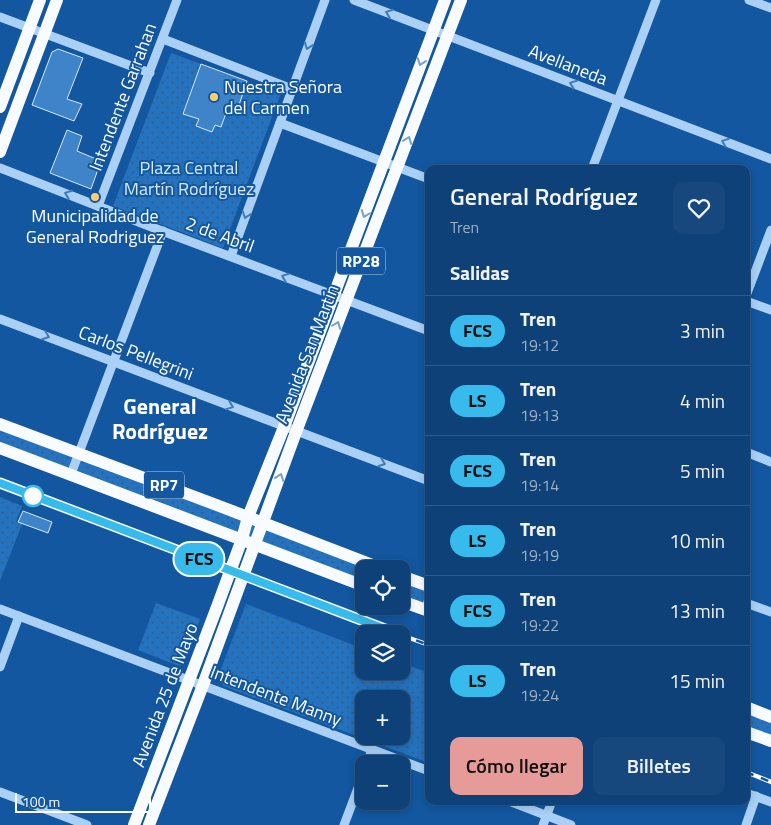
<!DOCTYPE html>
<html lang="es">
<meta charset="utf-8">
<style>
body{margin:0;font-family:"Titillium Web",sans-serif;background:#17487d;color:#f1f3f6;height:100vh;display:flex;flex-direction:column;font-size:19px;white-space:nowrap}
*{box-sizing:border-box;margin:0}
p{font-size:16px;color:#9bafc6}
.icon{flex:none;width:28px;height:28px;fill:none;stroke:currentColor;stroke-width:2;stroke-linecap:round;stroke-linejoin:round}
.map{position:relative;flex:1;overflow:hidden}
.details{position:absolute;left:425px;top:165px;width:325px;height:640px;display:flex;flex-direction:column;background:#0e4178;border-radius:10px;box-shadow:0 2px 8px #0003,0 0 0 1px #2e5a8a}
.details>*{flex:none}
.badge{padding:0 10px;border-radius:16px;font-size:18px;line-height:32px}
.buttons{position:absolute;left:355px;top:560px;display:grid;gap:10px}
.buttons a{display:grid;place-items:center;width:55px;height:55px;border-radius:10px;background:#0e4178;box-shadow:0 2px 8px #0003,0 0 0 1px #2e5a8a;font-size:25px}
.scale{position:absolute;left:15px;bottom:12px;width:136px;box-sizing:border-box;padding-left:5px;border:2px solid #fff;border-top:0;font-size:14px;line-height:18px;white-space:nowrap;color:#fff;-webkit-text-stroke:4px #1257a0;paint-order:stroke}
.map>.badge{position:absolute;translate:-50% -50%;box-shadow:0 0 0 2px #fff}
h2{padding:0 25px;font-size:19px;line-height:45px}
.round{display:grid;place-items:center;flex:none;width:52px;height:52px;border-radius:10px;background:#17487d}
.overview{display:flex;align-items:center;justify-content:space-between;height:85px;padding:0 25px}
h1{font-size:24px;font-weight:600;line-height:38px}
.primary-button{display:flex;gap:10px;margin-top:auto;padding:10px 25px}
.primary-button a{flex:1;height:58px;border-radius:10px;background:#e69b98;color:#111;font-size:20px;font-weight:600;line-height:58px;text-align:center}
.primary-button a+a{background:#17487d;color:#f1f3f6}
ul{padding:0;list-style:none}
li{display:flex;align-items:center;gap:15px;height:70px;padding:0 25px;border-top:1px solid #2e5a8a}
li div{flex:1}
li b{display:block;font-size:19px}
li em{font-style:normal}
li .badge{min-width:55px;font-weight:700;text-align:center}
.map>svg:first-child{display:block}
.grass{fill:url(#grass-dots);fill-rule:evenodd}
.building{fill:#3f83c8;stroke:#d3e9fe}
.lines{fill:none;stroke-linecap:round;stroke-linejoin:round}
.minor{stroke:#aad0f5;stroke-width:9}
.major{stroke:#f8fbff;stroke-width:12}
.rail-casing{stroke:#fff;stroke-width:4.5}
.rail{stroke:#1257a0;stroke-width:2.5;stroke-dasharray:8;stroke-linecap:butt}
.oneway{stroke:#407bba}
.oneway2{stroke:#79a1cb}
.line-casing{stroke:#fff;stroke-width:11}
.line{stroke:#37bbed;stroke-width:8}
.poi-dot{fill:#ffce6e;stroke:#1257a0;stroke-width:2}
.stop-dot{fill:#fff;stroke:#37bbed;stroke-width:2.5}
.labels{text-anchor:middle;stroke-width:4;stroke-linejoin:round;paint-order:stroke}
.shield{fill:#1257a0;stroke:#b8cde2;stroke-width:1}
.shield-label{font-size:16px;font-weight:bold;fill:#fff}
.street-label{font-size:18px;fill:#fff;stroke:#1257a0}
.poi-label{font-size:18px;fill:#fff;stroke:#1257a0;text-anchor:start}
.park-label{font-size:18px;fill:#d3e9fe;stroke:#1257a0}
.district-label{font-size:22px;font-weight:bold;fill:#fff;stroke:#1257a0}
</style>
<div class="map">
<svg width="771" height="825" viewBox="0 0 771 825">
<defs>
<pattern id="grass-dots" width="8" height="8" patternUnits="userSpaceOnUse" patternTransform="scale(1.25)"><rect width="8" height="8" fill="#2572be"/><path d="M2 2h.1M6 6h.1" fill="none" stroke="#3a5d7f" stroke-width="1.8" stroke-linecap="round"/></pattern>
</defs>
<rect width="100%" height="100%" fill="#1257a0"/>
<g class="grass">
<path d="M171 53 201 64 183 113 199 119 196 126 212 132 215 125 221 127 229 105 238 108 247 81 281 93 223 248 113 206Z"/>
<path d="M0 424 383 569H364V586L0 448Z"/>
<path d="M0 497 22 506 16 522 22 524 0 581Z"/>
<path d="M401 576 429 586V611L401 601Z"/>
<path d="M156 603 200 619 183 664 179 666 138 650Z"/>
<path d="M246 604 364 649V671H401V663L429 673V763L223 686 219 674ZM364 699H401V736H364Z"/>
<path d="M746 707 771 717V741L746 732Z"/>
</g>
<g class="building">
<path d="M58 49 83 58 67 99 82 104 74 121 32 105 52 52Z"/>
<path d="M201 64 247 81 238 108 229 105 221 127 215 125 212 132 196 126 199 119 183 114Z"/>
<path d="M67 130 82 136 77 151 101 161 91 189 50 173Z"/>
<path d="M23 511 52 522 48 533 18 522Z"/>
</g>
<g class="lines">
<g class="minor">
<path d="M354 0 771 159"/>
<path d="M749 0 771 8"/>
<path d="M0 17 150 73"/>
<path d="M163 39 292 89"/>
<path d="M280 123 429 179"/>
<path d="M0 168 154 228 429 331"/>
<path d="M592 169 656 0"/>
<path d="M98 206 177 0"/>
<path d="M231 256 325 0"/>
<path d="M746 296 771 230"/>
<path d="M746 301 771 310"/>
<path d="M0 319 429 481"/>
<path d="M746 452 771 462"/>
<path d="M71 474 163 231"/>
<path d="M746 603 771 612"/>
<path d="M0 609 429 771"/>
<path d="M425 610 429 599"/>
<path d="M0 667 19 616"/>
<path d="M367 764 372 749"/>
<path d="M0 792 87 825"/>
<path d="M746 793 771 802"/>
<path d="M509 801 571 825"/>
<path d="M344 825 364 772"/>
<path d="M543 825 552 801"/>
<path d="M746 825 756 796"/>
</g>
<g class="major">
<path d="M0 107 40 0"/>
<path d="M0 152 57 0"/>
<path d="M0 424 214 504 383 569"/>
<path d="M0 448 364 586"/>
<path d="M401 576 429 586"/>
<path d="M401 601 429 611"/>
<path d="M746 707 771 717"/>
<path d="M746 732 771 741"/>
<path d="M134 825 217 607 242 539 248 517 284 427 445 0"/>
<path d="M149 825 203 685 296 432 461 0"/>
</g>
<defs>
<g id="rail">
<path d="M0 483 398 634"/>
<path d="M401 635 429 645"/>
<path d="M746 772 771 782"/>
</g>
</defs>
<use href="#rail" class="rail-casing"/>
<use href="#rail" class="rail"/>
</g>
<defs><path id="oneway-chevron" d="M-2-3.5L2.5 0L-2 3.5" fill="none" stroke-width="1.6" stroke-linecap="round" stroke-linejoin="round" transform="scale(1.25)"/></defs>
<g class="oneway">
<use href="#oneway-chevron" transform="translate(389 13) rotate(-159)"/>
<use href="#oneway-chevron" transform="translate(308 46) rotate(110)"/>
<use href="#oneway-chevron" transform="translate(573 84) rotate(-159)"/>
<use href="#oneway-chevron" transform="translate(725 142) rotate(-159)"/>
<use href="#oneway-chevron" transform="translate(68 194) rotate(-159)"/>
<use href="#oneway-chevron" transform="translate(246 215) rotate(110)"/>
<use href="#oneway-chevron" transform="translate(285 277) rotate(-159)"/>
<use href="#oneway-chevron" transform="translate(46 336) rotate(20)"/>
<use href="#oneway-chevron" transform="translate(230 406) rotate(21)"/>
<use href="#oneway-chevron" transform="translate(382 463) rotate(20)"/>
</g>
<g class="oneway2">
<use href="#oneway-chevron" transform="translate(421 62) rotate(110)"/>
<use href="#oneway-chevron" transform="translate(408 140) rotate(-69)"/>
<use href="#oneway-chevron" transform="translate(365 214) rotate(111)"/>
<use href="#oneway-chevron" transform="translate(337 325) rotate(-69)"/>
<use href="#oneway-chevron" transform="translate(280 477) rotate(-70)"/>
</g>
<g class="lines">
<defs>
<path id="line" d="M0 483 398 634"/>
</defs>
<use href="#line" class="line-casing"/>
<use href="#line" class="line"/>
</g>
<g class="poi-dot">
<circle cx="214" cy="97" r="5"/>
<circle cx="95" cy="197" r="5"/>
</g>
<circle class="stop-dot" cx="33" cy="496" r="10"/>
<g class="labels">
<g class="shield">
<rect x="337" y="247.5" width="48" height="27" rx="4"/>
<rect x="144" y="471.5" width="40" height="27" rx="4"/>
</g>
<g class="shield-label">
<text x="361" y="267">RP28</text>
<text x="164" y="491">RP7</text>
</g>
<g class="street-label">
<text transform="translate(568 65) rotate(21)" y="6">Avellaneda</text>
<text transform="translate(123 97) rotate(-69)" y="6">Intendente Garrahan</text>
<text transform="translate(220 235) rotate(20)" y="6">2 de Abril</text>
<text transform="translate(136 353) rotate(21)" y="6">Carlos Pellegrini</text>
<text transform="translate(307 354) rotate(-69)" y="6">Avenida San Martín</text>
<text transform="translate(165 695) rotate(-69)" y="6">Avenida 25 de Mayo</text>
<text transform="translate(276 696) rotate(21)" y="6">Intendente Manny</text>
</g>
<g class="poi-label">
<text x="224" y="93">Nuestra Señora<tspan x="224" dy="21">del Carmen</tspan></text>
<text x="95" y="222" text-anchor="middle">Municipalidad de<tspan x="95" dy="21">General Rodriguez</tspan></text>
</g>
<g class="park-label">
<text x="189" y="174">Plaza Central<tspan x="189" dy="21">Martín Rodríguez</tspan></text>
</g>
<g class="district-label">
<text x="160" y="414">General<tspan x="160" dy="25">Rodríguez</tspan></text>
</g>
</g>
</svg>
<div class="buttons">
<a><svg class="icon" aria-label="locate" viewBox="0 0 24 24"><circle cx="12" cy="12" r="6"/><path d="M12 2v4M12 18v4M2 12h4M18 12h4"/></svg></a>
<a><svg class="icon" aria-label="layers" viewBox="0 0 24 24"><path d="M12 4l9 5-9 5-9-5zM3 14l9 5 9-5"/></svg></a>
<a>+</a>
<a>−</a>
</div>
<div class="scale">100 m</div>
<b class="badge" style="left:199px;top:559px;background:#37bbed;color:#111">FCS</b>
<section class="details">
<div class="overview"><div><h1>General Rodríguez</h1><p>Tren</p></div><a class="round"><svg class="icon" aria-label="heart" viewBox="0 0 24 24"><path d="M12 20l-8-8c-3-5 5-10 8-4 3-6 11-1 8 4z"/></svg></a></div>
<h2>Salidas</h2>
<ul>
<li><span class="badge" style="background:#37bbed;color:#111">FCS</span><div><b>Tren</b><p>19:12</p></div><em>3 min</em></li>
<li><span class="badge" style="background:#37bbed;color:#111">LS</span><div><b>Tren</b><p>19:13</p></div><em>4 min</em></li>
<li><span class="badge" style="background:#37bbed;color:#111">FCS</span><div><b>Tren</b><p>19:14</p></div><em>5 min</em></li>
<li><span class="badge" style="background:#37bbed;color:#111">LS</span><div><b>Tren</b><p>19:19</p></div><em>10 min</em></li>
<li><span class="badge" style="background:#37bbed;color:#111">FCS</span><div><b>Tren</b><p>19:22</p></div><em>13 min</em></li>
<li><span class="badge" style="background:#37bbed;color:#111">LS</span><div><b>Tren</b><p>19:24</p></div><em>15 min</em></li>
</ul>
<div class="primary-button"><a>Cómo llegar</a><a>Billetes</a></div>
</section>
</div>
